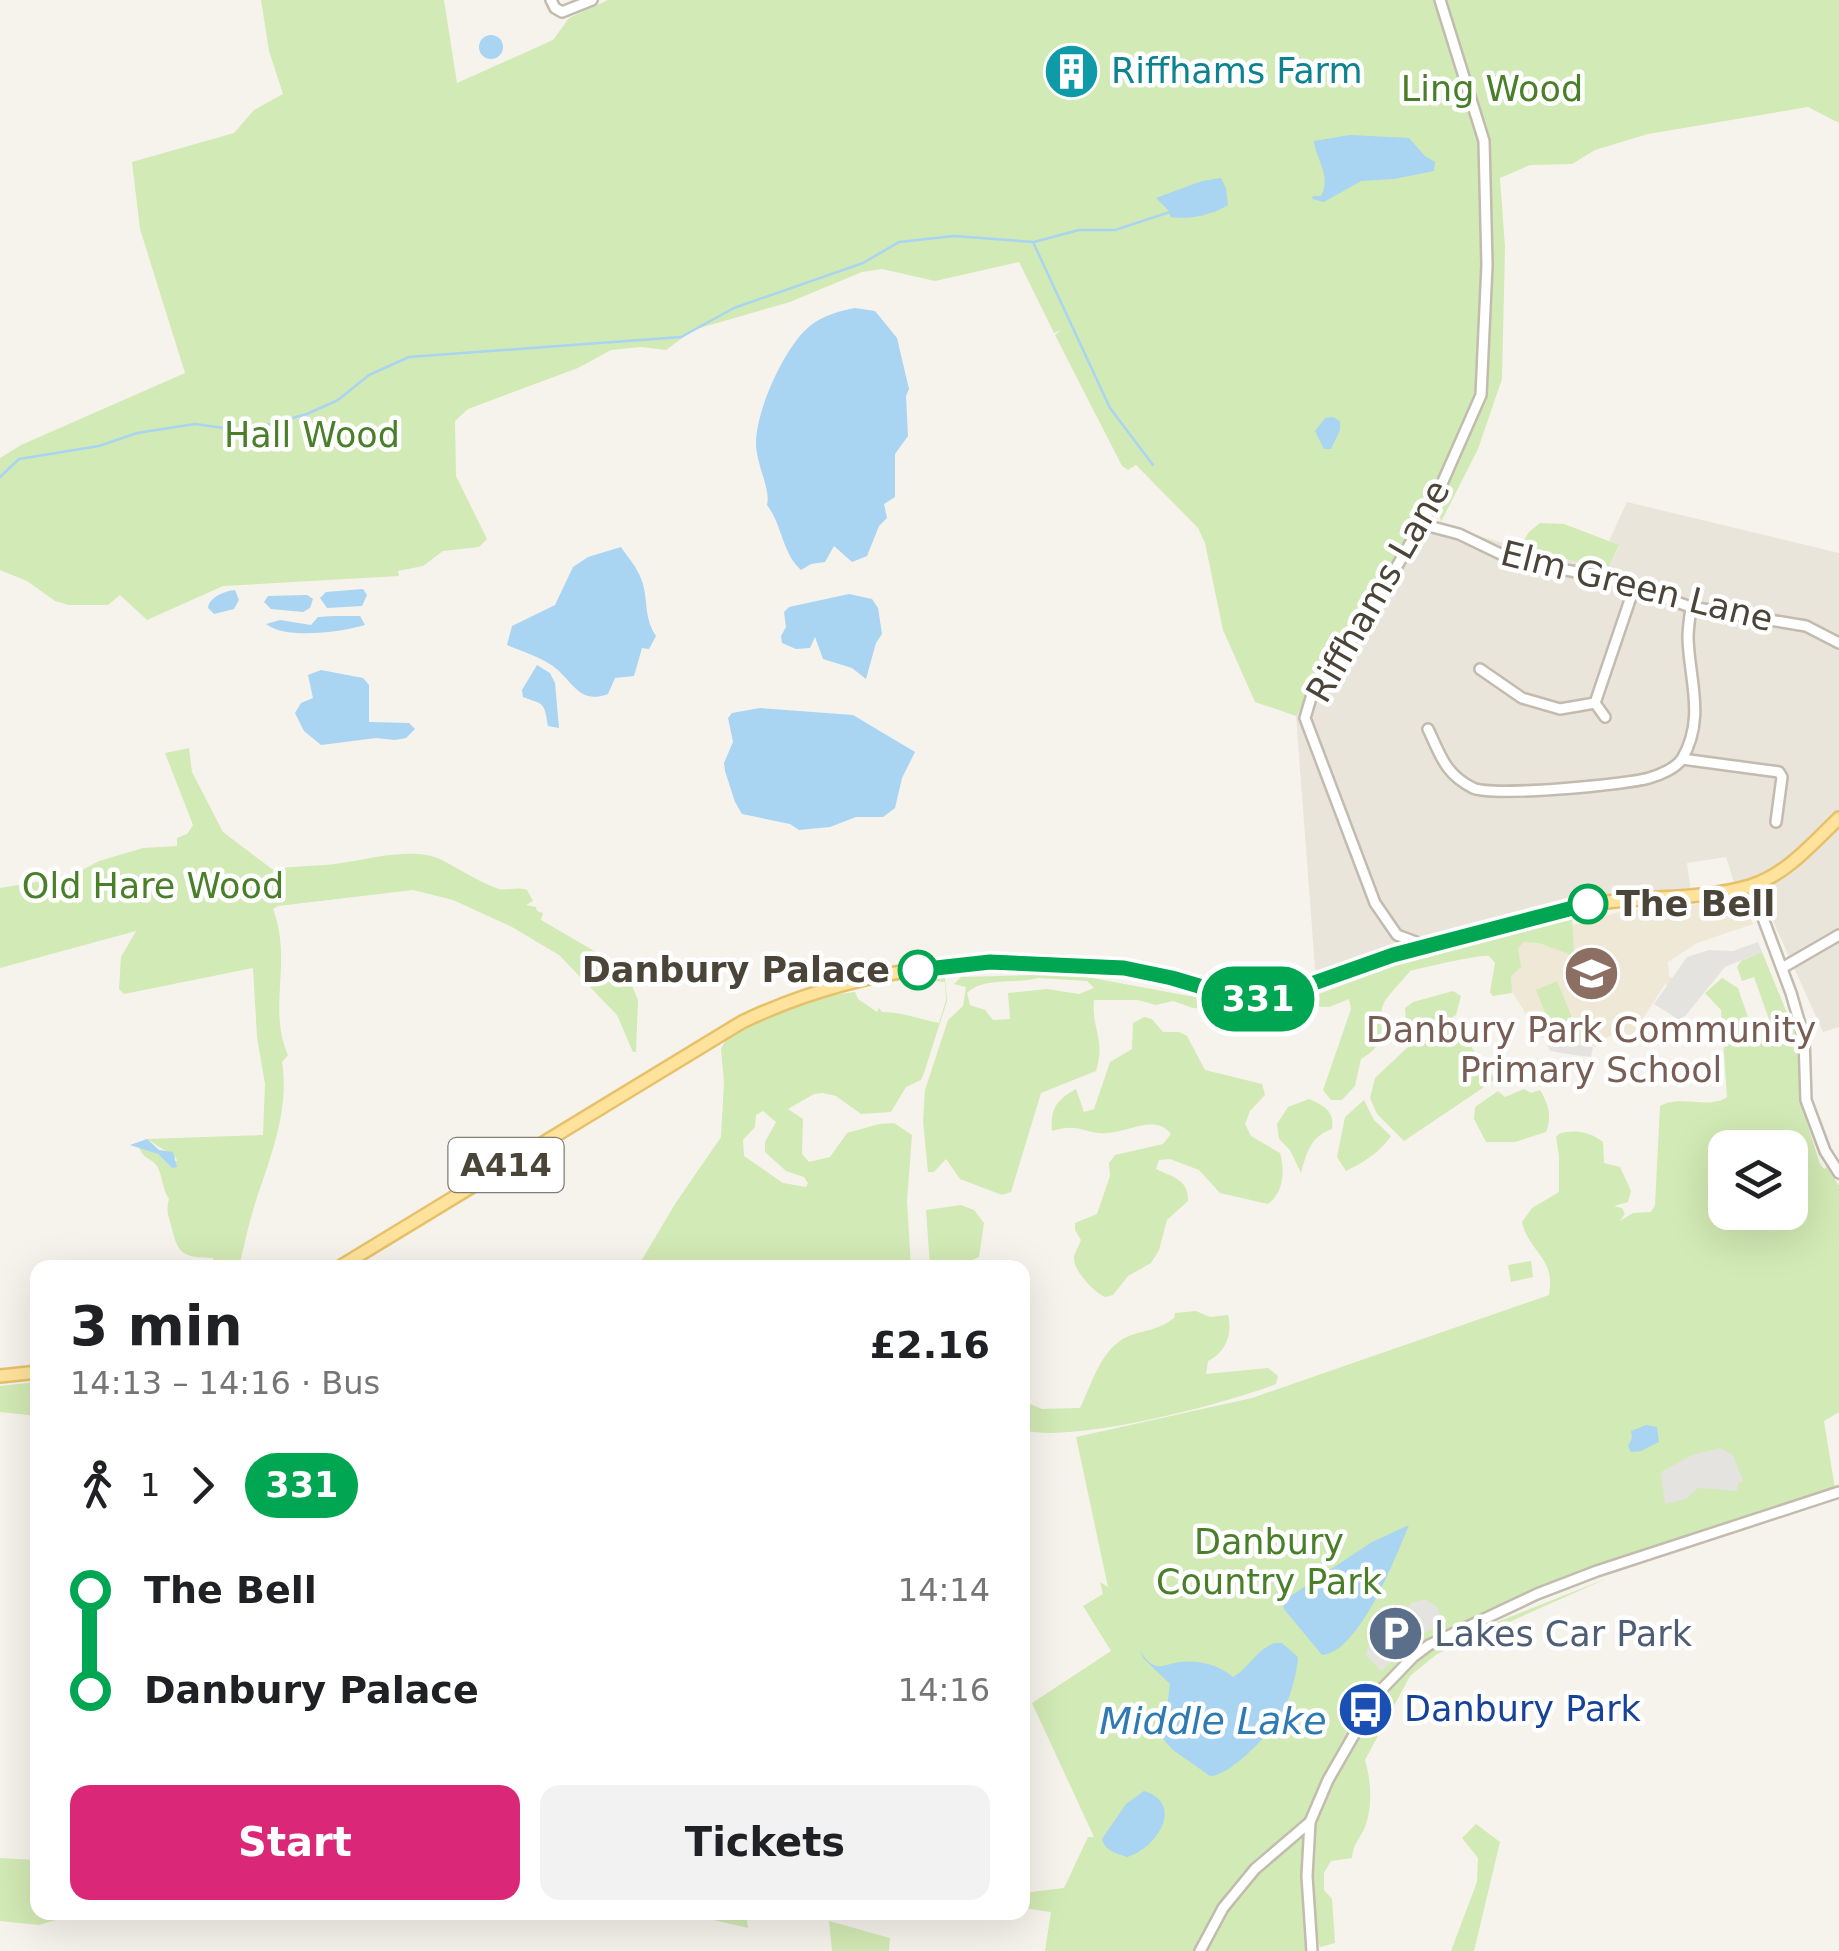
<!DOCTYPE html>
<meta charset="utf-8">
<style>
body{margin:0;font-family:"DejaVu Sans",sans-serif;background:#f2f2f2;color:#202124;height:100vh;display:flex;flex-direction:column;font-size:38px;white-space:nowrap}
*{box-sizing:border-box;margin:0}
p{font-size:32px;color:#757577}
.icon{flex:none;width:55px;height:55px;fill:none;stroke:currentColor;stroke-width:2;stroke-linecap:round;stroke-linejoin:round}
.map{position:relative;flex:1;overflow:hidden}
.sheet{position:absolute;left:30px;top:1260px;width:1000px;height:660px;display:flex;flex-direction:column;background:#fff;border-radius:20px;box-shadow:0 10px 40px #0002}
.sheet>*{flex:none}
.badge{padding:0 20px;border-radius:32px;font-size:35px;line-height:65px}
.buttons{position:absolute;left:1708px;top:1130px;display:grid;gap:20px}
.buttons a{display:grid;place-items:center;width:100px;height:100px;border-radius:20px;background:#fff;box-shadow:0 10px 40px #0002;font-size:50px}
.map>.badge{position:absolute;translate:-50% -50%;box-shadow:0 0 0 5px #fff}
.legs{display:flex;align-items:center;gap:15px;height:110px;padding:0 40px;font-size:32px}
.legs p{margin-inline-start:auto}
.summary{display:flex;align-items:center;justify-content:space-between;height:170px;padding:0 40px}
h1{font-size:55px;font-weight:700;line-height:75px}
.cta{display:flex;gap:20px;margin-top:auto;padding:20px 40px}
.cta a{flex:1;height:115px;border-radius:20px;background:#db2777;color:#fff;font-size:40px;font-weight:700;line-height:115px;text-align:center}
.cta a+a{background:#f2f2f2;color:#202124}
ul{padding:0 40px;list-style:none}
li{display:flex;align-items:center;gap:35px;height:100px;font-size:38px}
li i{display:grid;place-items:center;width:15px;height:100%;margin:0 12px;background:currentColor}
li i::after{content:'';width:25px;height:25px;margin:-12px;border:8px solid;border-radius:50%;background:#fff}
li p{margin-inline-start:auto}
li:first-child i{background:linear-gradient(#0000 50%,currentColor 0)}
li:last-child i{background:linear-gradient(currentColor 50%,#0000 0)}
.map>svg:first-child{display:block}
.residential{fill:#eae5da}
.education{fill:#efe8d6}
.green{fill:#d2eab5;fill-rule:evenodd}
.parking{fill:#e5e3e0}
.water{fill:#a9d4f2}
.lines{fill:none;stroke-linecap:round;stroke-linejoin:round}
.stream{stroke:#a9d4f2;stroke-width:2.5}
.minor-casing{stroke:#c2bbae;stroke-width:14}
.major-casing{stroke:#e6c16a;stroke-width:16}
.minor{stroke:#fff;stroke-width:9}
.major{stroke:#ffe39c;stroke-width:11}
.line-1-casing{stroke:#fff;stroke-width:22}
.line-1{stroke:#00a651;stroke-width:15}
.stop-1-dot{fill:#fff;stroke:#00a651;stroke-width:5}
.labels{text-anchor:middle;stroke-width:9;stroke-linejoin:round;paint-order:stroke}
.shield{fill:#fff;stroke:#817c74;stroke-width:2.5}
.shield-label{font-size:32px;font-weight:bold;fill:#4b4439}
.culture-label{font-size:35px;fill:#0d838f;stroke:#fff;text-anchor:start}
.park-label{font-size:35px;fill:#4a7f2a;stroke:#fff}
.street-label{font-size:35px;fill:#4b4439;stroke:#fff}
.stop-label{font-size:35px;font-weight:bold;fill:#4b4439;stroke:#fff;text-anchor:start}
.education-label{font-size:35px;fill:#785e54;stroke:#fff}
.service-label{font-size:35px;fill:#4e5e75;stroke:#fff;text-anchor:start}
.transit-label{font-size:35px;fill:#164399;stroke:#fff;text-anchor:start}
.water-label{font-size:38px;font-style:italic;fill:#2e7ab2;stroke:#fff}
</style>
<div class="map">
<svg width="1839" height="1951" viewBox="0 0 1839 1951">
<rect width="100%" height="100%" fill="#f6f3ec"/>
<path class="residential" d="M1627 502 1839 553V1027L1823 1032 1754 879 1735 885 1726 857 1687 863 1692 900 1644 906 1595 907 1423 952 1323 987 1315 968 1296 716 1424 519 1519 548 1608 569 1619 546 1609 541Z"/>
<path class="education" d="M1743 900 1753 924 1697 943 1668 962 1669 976 1679 982 1675 989 1665 984 1628 1042 1615 1035 1601 1039 1596 1047 1541 1037 1510 989 1504 944 1623 911Z"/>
<g class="green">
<path d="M261 0H444L457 83 553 40 569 18 608 0H1839V123L1808 107 1648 134 1595 150 1572 164 1530 165 1500 178 1505 247 1502 379 1478 449 1441 522 1438 504 1360 616 1356 631 1338 651 1296 716 1255 702 1223 630 1205 543 1198 528 1136 465 1128 470 1122 466 1055 335 1061 330 1054 333 1019 262 935 281 882 269 862 272 790 302 693 330 666 350 641 347 611 350 578 368 468 409 455 421 456 476 487 539 479 547 443 551 423 566 398 571 399 576 223 586 147 620 120 595 108 605H69L55 601 27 581 0 570V458L21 445 185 373 140 229 132 162 234 133 254 110 283 94 269 51Z"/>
<path d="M1540 523 1564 524 1619 545 1608 569 1519 548 1529 532Z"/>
<path d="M189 748 192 772 223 832 276 872 277 868C293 867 308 866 324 865 357 863 411 844 442 860 459 869 478 881 496 888 506 892 516 886 527 890L533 901 526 905 536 907 537 911 543 913 541 920 601 955 630 981 638 1000 636 1052H633L617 1015 559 955 512 927 453 900 413 890 278 906 273 909C293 962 267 1007 288 1055L282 1062C290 1112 269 1160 254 1207 248 1226 244 1247 239 1267H213V1258C182 1257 178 1255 171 1225 168 1215 166 1210 169 1199 162 1189 163 1176 157 1166 150 1157 143 1159 139 1147L158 1154 172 1168 177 1160 175 1157 147 1139 263 1135 265 1084 257 1037 253 968 124 994 119 989 121 957 136 931 0 968V888L37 882 49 876 75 874 99 861 143 848 177 846V838L187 834 193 825 165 753Z"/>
<path d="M1572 919 1574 956 1539 943 1523 942 1518 949 1521 967 1511 976 1512 993 1493 996 1490 992 1495 963 1489 956C1482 954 1421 968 1410 971 1404 979 1387 996 1384 1003 1374 1022 1395 1040 1361 1059L1355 1086 1342 1100H1331L1323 1090 1351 1009 1349 999 1329 1007 1296 1006 1241 1011 1193 1008 1173 1001 1156 1005 1138 1000H1094C1091 1028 1106 1039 1096 1071L1041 1093 1011 1192 1002 1195 960 1179 946 1159 934 1172H928L923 1121 925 1090 948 1020 963 1006 966 987 954 984 961 977 1071 974 1259 1009 1289 1005 1424 955ZM1038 978 1087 981 1094 988 1079 994 1047 989 1008 993 1010 1019 993 1020 985 1010 970 1005 967 993C983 977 1016 984 1038 978Z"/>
<path d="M1760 947 1796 1035 1805 1117 1820 1164 1824 1169 1827 1167 1839 1186V1412L1824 1421 1835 1489 1588 1569 1527 1593 1411 1649 1371 1702 1307 1820 1252 1866 1230 1888 1214 1912 1196 1951H1045L1051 1912 1023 1908V1893L1064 1888 1088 1837H1094L1032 1703 1111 1651 1083 1606 1103 1594 1100 1582 1108 1587 1076 1437 1252 1398 1549 1295C1556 1257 1529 1253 1522 1222L1532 1208 1559 1192V1156L1556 1137 1559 1134C1575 1129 1590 1132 1603 1142L1604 1163 1620 1167 1631 1191 1628 1202 1614 1206 1622 1208 1625 1214 1620 1221 1633 1213 1651 1212 1655 1205 1660 1106C1681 1094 1708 1110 1727 1097L1721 1010 1705 993 1722 978 1738 988 1752 1029 1770 1022 1754 977 1742 981 1737 967 1741 961 1762 952ZM1725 1148H1790V1212H1725Z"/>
<path d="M945 977 947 1001 924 1073 921 1080 906 1087 891 1112 861 1114 836 1096 823 1093 814 1094 788 1109 803 1119 802 1154 809 1162 830 1157 847 1133 879 1124 894 1123 912 1135 907 1201 911 1267 637 1268 675 1204 721 1137 724 1082 721 1049 725 1041C764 1014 808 997 855 992L858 999 877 1012 879 1008 882 1012C901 1012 919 1019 939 1023L946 1000 945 982 925 980ZM763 1111 776 1122 765 1142V1152L786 1171 804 1177 808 1183 806 1187 783 1183 744 1156 743 1140 755 1127 756 1115Z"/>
<path d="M1557 981 1575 1025 1554 1034 1536 990Z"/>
<path d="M1453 991 1461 996 1456 1015 1431 1029 1407 1034 1405 1008 1413 1002Z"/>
<path d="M1144 1017 1152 1019 1163 1032H1179L1187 1036 1205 1070 1262 1084 1265 1095 1250 1111 1245 1124 1251 1136 1280 1153C1285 1171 1284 1192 1268 1204L1220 1193 1199 1170 1170 1159 1159 1160 1156 1169C1172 1177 1189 1179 1188 1201L1167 1220 1159 1250 1151 1263 1128 1276 1113 1295 1105 1297C1094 1292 1073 1271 1074 1257 1074 1255 1081 1241 1081 1240L1075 1230V1223L1097 1214 1110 1176 1109 1163 1115 1155 1163 1144 1171 1134C1155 1114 1129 1132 1108 1133 1085 1135 1080 1122 1052 1131 1050 1108 1057 1100 1076 1089L1084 1112 1094 1109 1110 1062 1132 1049 1133 1023Z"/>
<path d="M1457 1025 1484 1066 1496 1079 1404 1141 1377 1114 1370 1098 1375 1078 1408 1047Z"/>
<path d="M1524 1089 1531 1093 1540 1090C1549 1105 1552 1117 1546 1132L1515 1142H1486L1474 1119 1475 1107 1498 1091 1505 1097Z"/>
<path d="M1309 1099C1324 1106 1335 1111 1332 1129 1310 1137 1307 1152 1301 1173L1290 1150 1279 1139 1277 1124 1288 1107Z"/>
<path d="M1364 1100 1374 1120 1391 1136C1379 1153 1364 1162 1346 1171L1337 1157 1345 1117Z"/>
<path d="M961 1205 974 1210 984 1223 979 1257 955 1267H930L926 1210Z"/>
<path d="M1531 1261 1533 1277 1511 1282 1508 1265Z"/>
<path d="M1196 1311 1210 1317 1228 1315C1233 1333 1226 1352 1208 1361L1206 1374 1268 1368 1278 1376 1276 1384C1226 1404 1071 1444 1023 1430V1401L1042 1409 1080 1408C1092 1384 1101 1347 1129 1336 1147 1329 1159 1330 1174 1318L1175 1313Z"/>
<path d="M37 1382V1416L0 1412V1386Z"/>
<path d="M1608 1578 1437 1654 1410 1676 1365 1760C1371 1780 1373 1806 1365 1827 1360 1839 1353 1843 1352 1858L1331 1861 1324 1873V1890L1332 1899 1335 1943 1320 1947C1308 1919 1309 1887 1313 1857 1314 1844 1313 1830 1317 1818 1336 1759 1377 1702 1416 1654Z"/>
<path d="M1476 1824 1500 1842 1474 1951H1451L1477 1882 1478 1858 1462 1838Z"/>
<path d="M1302 1834 1306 1838 1303 1898 1309 1951H1204C1234 1897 1253 1872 1302 1834Z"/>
<path d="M0 1858 37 1860 38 1912 79 1913 39 1925 0 1921Z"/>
<path d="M684 1913H746L748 1928Z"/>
<path d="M829 1921 890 1938 889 1951H832Z"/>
</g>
<g class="parking">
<path d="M1758 942 1762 952 1725 967 1681 1021 1654 1004 1687 957 1709 950 1733 951Z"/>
<path d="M1545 1039 1593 1047 1591 1057 1575 1055 1550 1051Z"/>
<path d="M1720 1448 1733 1455 1743 1481 1738 1484 1737 1491 1698 1488 1686 1499 1665 1504 1661 1472 1692 1455Z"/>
<path d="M1425 1599 1437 1607 1444 1622 1418 1637 1381 1671 1366 1655 1371 1637 1367 1632 1382 1614 1388 1613 1394 1620 1403 1615 1411 1603Z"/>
</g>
<g class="water">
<circle cx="491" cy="47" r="12"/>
<path d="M1350 135 1409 138 1425 156 1435 162 1434 171 1394 179 1361 181 1324 202 1312 199 1313 196H1321C1332 176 1316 160 1314 141Z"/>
<path d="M1221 178 1226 188 1228 205C1213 215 1188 220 1170 217V212L1156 198 1202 181Z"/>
<path d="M855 308 875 311 897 338 909 389 906 396 908 436 895 454V497L884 504 887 518 879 526 867 556 852 562 834 546 825 562 811 564 801 570C782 553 782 524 767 505 771 490 757 466 756 445 755 412 785 345 811 325 825 315 839 311 855 308Z"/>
<path d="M1333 417 1340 421V430L1331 449H1324L1315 431 1325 418Z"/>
<path d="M621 547C627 556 635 565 639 574 650 596 642 615 656 636L649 649 642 648 634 676 615 678 608 694C579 705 573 681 553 666 540 657 522 651 507 645L512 626 555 605 573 567 588 557Z"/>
<path d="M363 589 367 595 362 606 327 608 320 598 326 592Z"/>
<path d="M235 590 239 600 234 609 214 614 208 608C209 597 225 591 235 590Z"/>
<path d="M849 594 872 599 878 608 882 634 876 643 866 679 852 668 823 659 815 637 810 648 796 649 782 643 781 636 786 627 784 612 789 607Z"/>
<path d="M307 595 313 599 310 608 303 612 271 609 264 602 268 596Z"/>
<path d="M333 616H360L365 625C341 632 286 640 266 624L280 620 311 625 318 617Z"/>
<path d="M537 665 550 673 555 683 559 728 548 726C544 700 543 705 523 697L522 690Z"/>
<path d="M321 670 363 678 369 685V722L409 723 415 729 406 738 395 740 376 738 321 745 304 731 295 713 301 703 313 698 308 675Z"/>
<path d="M760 708 853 715 915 752 902 778 895 808 883 817H856L830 827 799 830 790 824 742 814 735 802 725 771 724 763 733 742 728 718 732 713Z"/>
<path d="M147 1139 159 1150 173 1152 177 1167 172 1168 158 1154 130 1145Z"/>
<path d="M1646 1425 1657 1427 1659 1442 1641 1451 1631 1452 1628 1446 1632 1438 1631 1431Z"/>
<path d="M1409 1525C1396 1556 1359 1653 1322 1655L1284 1609 1283 1601 1372 1542Z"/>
<path d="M1274 1643H1282L1298 1657C1297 1675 1289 1702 1280 1717 1268 1735 1230 1776 1210 1776L1173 1750 1163 1739 1170 1684 1144 1659 1140 1651C1156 1674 1159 1665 1181 1662 1201 1660 1218 1665 1233 1677 1250 1667 1255 1651 1274 1643Z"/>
<path d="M1144 1791C1186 1804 1156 1849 1127 1857 1116 1853 1105 1851 1102 1839L1126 1804Z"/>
</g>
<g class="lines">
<g class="stream">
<path d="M1034 242 1079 230H1115L1170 212"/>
<path d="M0 477 19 459 99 446 137 433 195 424 245 431 307 414 338 400 369 375 409 357 681 337 734 308 863 263 899 242 954 236 1033 242 1110 408 1153 465"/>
</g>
<defs>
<g id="minor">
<path d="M551 0 555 8 562 12 592 0"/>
<path d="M1421 524 1459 534 1513 560 1603 577 1691 607 1806 626 1839 643"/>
<path d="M1480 669 1522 698 1560 709 1595 703 1634 588"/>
<path d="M1595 703 1605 717"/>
<path d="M1428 729C1441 756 1445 774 1473 788 1492 797 1625 785 1649 778 1660 775 1676 768 1682 759 1706 718 1689 679 1688 638 1688 627 1690 617 1691 607"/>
<path d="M1682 759 1779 772 1782 777 1776 822"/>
<path d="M1751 886 1791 993 1804 1038 1806 1100 1825 1151 1839 1173"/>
<path d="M1424 945 1397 935 1375 903 1305 718 1313 691 1364 623 1433 504 1481 395 1487 265 1484 141 1440 0"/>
<path d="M1782 968 1839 935"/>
<path d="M1310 1822 1307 1876 1312 1951"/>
<path d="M1200 1951 1223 1908 1255 1869 1310 1822 1328 1780 1359 1726 1384 1687 1413 1657 1429 1645 1537 1594 1597 1571 1839 1492"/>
</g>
<g id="major">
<path d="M338 1268 742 1022C859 966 999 950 1126 969 1169 975 1217 999 1259 999 1293 1000 1340 973 1373 961 1409 949 1446 940 1482 931 1519 921 1555 909 1592 904 1644 895 1699 901 1750 886 1786 875 1813 843 1839 818"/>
<path d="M0 1376 38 1372"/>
</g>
</defs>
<use href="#minor" class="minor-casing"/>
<use href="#major" class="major-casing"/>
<use href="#minor" class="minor"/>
<use href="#major" class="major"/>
</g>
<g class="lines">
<defs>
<path id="line-1" d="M918 970 990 962 1124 968 1172 978 1236 997 1269 999 1393 955 1588 904"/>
</defs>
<use href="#line-1" class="line-1-casing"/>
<use href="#line-1" class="line-1"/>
</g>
<defs>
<symbol id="building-disc" viewBox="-11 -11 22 22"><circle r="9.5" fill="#0f9aa8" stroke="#fff"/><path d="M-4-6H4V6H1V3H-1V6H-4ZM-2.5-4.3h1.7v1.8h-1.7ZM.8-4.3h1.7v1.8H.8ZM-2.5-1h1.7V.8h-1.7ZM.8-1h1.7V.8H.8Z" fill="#fff"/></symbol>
<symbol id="school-disc" viewBox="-11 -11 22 22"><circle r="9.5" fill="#8d6e63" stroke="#fff"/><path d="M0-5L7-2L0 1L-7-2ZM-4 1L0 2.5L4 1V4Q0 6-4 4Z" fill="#fff"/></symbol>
<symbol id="parking-disc" viewBox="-11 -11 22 22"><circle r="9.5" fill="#5c6f8a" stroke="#fff"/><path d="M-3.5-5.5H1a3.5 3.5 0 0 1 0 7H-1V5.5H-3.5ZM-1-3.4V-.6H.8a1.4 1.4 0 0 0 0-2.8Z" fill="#fff"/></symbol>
<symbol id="bus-disc" viewBox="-11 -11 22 22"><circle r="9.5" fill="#1a4fb4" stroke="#fff"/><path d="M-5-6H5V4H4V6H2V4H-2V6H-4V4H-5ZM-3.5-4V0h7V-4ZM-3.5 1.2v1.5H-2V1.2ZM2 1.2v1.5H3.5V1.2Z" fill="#fff"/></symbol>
</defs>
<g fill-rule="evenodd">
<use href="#building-disc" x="1040" y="40" width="63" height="63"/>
<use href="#school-disc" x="1560" y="942" width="63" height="63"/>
<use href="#parking-disc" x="1364" y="1602" width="63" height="63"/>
<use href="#bus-disc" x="1334" y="1678" width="63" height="63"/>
</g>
<g class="stop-1-dot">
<circle cx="1588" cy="904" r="18"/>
<circle cx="918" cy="970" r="18"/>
</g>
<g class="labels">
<rect class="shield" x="448.5" y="1138" width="115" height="54" rx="8"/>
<g class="shield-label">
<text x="506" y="1176">A414</text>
</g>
<g class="culture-label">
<text x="1111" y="83">Riffhams Farm</text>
</g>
<g class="park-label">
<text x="1492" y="101">Ling Wood</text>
<text x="312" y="447">Hall Wood</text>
<text x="153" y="898">Old Hare Wood</text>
<text x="1269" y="1554">Danbury<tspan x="1269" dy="40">Country Park</tspan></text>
</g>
<g class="street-label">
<text transform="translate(1637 586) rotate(14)" y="12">Elm Green Lane</text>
<text transform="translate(1378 591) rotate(-60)" y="12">Riffhams Lane</text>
</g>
<g class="stop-label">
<text x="1616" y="916">The Bell</text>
<text x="890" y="982" text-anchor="end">Danbury Palace</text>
</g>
<g class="education-label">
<text x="1591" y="1042">Danbury Park Community<tspan x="1591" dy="40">Primary School</tspan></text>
</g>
<g class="service-label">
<text x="1434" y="1646">Lakes Car Park</text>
</g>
<g class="transit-label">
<text x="1404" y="1721">Danbury Park</text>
</g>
<g class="water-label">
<text x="1213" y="1734">Middle Lake</text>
</g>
</g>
</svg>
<div class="buttons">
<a><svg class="icon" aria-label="layers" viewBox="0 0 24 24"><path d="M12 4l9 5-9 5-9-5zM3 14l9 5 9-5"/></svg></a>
</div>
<b class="badge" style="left:1258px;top:999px;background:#00a651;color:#fff">331</b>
<section class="sheet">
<div class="summary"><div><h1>3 min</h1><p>14:13 – 14:16 · Bus</p></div><b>£2.16</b></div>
<div class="legs"><svg class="icon" aria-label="walk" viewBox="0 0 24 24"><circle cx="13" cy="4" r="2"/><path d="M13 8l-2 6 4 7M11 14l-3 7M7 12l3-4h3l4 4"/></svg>1<svg class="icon" aria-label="forward" viewBox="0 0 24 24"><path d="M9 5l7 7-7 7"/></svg><b class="badge" style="background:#00a651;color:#fff">331</b></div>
<ul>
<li><i style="color:#00a651"></i><b>The Bell</b><p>14:14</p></li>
<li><i style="color:#00a651"></i><b>Danbury Palace</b><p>14:16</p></li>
</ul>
<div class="cta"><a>Start</a><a>Tickets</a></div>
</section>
</div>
